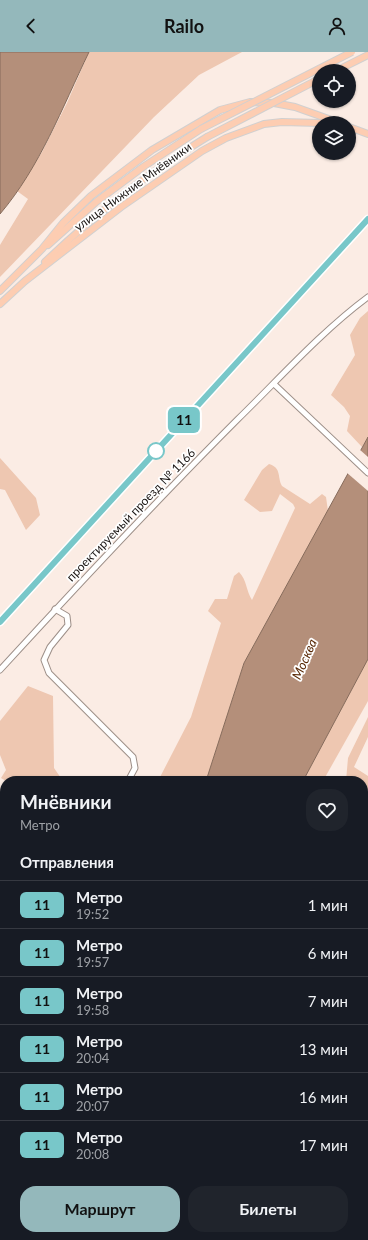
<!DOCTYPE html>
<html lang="ru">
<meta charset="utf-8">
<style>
body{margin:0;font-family:Lato,sans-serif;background:#20242c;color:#f1f3f6;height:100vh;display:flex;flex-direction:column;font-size:15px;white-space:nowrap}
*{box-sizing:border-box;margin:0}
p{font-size:13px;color:#9ea1a6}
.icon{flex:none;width:22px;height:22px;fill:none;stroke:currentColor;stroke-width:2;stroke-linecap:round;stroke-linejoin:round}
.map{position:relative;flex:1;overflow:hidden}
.panel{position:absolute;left:0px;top:724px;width:368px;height:464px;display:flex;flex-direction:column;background:#171b24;border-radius:16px 16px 0 0;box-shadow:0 1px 3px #0004}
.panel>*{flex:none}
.badge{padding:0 8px;border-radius:6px;font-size:14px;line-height:26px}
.fabs{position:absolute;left:312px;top:12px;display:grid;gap:8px}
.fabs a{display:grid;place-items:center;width:44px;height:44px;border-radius:50%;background:#171b24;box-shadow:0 1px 3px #0004;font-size:20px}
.map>.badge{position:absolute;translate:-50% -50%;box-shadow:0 0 0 2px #fff}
h2{padding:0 20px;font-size:15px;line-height:36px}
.round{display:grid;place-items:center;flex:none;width:42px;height:42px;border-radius:16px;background:#20242c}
.summary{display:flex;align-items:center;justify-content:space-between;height:68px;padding:0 20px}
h1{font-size:19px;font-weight:700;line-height:30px}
.primary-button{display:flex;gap:8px;margin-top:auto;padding:8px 20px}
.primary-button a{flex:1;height:46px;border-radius:16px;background:#94b8bb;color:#111;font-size:16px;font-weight:700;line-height:46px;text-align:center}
.primary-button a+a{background:#20242c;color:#f1f3f6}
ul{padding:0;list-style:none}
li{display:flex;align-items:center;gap:12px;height:48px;padding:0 20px;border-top:1px solid #363941}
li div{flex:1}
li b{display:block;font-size:15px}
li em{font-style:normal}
li .badge{min-width:44px;font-weight:700;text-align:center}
header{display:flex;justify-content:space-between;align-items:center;height:52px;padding:0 20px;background:#94b8bb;color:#111;font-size:18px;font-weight:700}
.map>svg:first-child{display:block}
.green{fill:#eec7b1}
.water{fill:#b48f7a;stroke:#866b5b}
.pier{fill:#fbece4}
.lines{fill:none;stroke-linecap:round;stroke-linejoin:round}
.minor-casing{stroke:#9d8f88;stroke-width:7}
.major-casing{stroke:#d1d0d0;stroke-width:8}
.minor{stroke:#fff;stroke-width:5}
.major{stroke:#fdcdb2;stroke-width:6}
.major-bridge-casing{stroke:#d1d0d0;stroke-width:8;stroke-linecap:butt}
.major-bridge{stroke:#fdcdb2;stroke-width:6}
.line-casing{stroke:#fff;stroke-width:9}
.line{stroke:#78c7c9;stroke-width:6}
.stop-dot{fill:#fff;stroke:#78c7c9;stroke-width:2}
.labels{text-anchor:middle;stroke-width:3.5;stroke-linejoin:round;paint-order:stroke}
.street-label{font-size:12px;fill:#1b1614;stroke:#fff}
.water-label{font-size:13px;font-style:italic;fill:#582704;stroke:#fff}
</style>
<header><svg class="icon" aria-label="back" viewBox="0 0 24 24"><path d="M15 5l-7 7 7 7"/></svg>Railo<svg class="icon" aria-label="person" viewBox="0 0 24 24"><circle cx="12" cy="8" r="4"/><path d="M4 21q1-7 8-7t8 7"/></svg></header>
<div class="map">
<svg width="368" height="1188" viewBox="0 0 368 1188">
<rect width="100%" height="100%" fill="#fbece4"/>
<g class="green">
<path d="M89 0H242L199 23 154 65 0 225V193L28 147 17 139 42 100 67 51Z"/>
<path d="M368 259V385L362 395 347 379 350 364 344 355 331 343 355 303 350 283 360 266Z"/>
<path d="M0 406 36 446 40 463 26 478 5 438 0 437Z"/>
<path d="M269 412C282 416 277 425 282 434L310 452 322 442 326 445 328 459 244 611 206 729H158L191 665 221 571 208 559 215 547H227L234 524 239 520C247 528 246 539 252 548L295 456 293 452 280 442 272 459 260 460 244 448 262 418Z"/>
<path d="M368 607V649L323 729H303Z"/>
<path d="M28 634 53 644 54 716 63 729H6L1 726 6 718 0 703V669Z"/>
<path d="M368 665V685L354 715 368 724V746L363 743V729H346L348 706Z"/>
<path d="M363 1079 368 1080V1113L363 1129Z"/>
<path d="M363 1166 368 1167V1188H341L344 1183H363Z"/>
<path d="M24 1183H117L115 1188H20Z"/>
</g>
<g class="water">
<path d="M0 0H89C62 56 40 115 0 162Z"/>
<path d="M368 385V607L303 729H206L244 611Z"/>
<path d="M5 1082V1183H24L20 1188H0V1090Z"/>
</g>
<path class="pier" d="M359 397 368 405V439L346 420Z"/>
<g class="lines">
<defs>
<g id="minor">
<path d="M274 332 368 421"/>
<path d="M55 557 67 564 68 573 50 595 44 608 49 621 133 705 135 716 128 729"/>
<path d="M0 618C78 533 156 449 238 367 279 327 322 279 368 245"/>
<path d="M26 1188 30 1183"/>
</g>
<g id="major">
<path d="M336 19 368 3"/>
<path d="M349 75 368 82"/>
<path d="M48 193 96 150 143 115 201 77"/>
<path d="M45 210C95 162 148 121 207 85"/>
<path d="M0 239 42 197 63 171 91 144 152 98 220 58 250 50 274 51 295 55 340 71"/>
<path d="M0 252 25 229 121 155 202 99 226 86 264 72 282 70 320 71"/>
</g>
</defs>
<use href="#minor" class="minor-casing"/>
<use href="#major" class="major-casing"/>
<use href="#minor" class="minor"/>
<use href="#major" class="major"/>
<defs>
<g id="major-bridge">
<path d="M201 77 352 0"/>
<path d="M207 85 319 27"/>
</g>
</defs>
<use href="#major-bridge" class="major-bridge-casing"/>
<use href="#major-bridge" class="major-bridge"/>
</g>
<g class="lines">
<defs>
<path id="line" d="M0 570 368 167"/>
</defs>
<use href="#line" class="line-casing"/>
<use href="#line" class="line"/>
</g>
<circle class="stop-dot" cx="156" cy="399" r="8"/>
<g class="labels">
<g class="street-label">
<text transform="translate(133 135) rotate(-36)" y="4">улица Нижние Мнёвники</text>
<text transform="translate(131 463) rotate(-46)" y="4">проектируемый проезд № 1166</text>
</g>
<g class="water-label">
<text transform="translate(304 607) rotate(-66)" y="5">Москва</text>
</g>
</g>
</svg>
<div class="fabs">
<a><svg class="icon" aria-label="locate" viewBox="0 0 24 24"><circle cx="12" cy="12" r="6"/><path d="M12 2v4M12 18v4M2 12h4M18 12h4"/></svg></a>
<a><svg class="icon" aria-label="layers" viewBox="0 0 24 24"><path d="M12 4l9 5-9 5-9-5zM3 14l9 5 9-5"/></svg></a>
</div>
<b class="badge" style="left:184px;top:368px;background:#78c7c9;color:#111">11</b>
<section class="panel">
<div class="summary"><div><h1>Мнёвники</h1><p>Метро</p></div><a class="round"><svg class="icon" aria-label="heart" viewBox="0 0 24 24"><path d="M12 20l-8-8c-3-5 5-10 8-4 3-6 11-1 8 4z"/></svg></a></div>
<h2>Отправления</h2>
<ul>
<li><span class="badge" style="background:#78c7c9;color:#111">11</span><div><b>Метро</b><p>19:52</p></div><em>1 мин</em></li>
<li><span class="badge" style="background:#78c7c9;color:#111">11</span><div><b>Метро</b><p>19:57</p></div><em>6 мин</em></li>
<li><span class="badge" style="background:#78c7c9;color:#111">11</span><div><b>Метро</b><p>19:58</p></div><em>7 мин</em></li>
<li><span class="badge" style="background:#78c7c9;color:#111">11</span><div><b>Метро</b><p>20:04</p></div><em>13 мин</em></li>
<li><span class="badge" style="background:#78c7c9;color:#111">11</span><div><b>Метро</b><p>20:07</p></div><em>16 мин</em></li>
<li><span class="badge" style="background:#78c7c9;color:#111">11</span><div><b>Метро</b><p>20:08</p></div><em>17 мин</em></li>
</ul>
<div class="primary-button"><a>Маршрут</a><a>Билеты</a></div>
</section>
</div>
